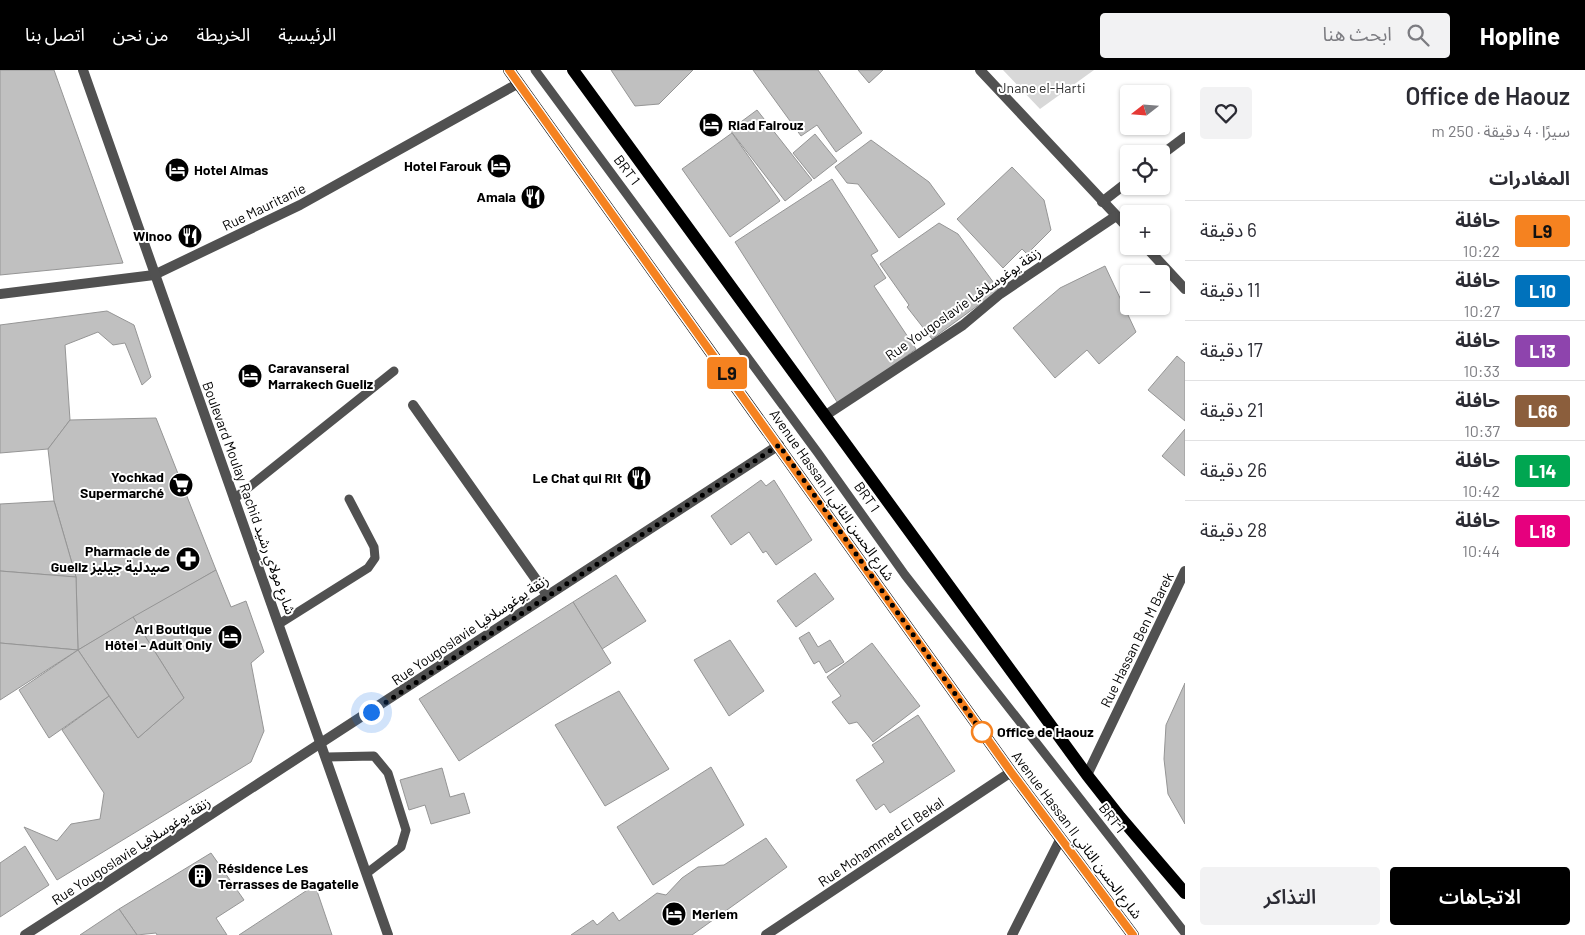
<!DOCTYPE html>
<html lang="ar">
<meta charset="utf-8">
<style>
body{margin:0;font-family:Barlow,"Noto Sans Arabic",sans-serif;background:#f2f2f3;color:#2b2b33;direction:rtl;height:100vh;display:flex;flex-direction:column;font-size:19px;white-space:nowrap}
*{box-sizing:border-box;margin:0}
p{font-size:16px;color:#7c7c81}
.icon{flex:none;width:28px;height:28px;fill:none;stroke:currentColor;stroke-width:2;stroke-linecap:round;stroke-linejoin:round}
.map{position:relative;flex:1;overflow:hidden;direction:ltr}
.side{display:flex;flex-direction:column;background:#fff;width:400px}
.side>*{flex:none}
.badge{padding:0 10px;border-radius:4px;font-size:18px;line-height:32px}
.needle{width:32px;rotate:253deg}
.buttons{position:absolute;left:1120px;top:15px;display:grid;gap:10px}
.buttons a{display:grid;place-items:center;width:50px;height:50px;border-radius:5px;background:#fff;box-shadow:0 1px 4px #0004;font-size:25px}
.you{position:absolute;width:25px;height:25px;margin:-12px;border:4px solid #fff;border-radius:50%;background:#1a73e8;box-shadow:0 0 0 8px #1a73e833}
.map>.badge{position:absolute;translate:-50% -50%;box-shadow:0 0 0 2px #fff}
h2{padding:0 15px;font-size:19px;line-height:45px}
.round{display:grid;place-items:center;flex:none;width:52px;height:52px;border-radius:5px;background:#f2f2f3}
.head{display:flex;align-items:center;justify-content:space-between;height:85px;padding:0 15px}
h1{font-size:24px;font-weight:600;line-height:38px}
.button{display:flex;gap:10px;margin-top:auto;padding:10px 15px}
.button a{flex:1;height:58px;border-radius:5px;background:#000;color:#fff;font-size:20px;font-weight:600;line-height:58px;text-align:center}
.button a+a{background:#f2f2f3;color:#2b2b33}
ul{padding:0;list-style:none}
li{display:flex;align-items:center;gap:15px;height:60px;padding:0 15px;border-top:1px solid #e1e1e2}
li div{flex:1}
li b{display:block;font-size:19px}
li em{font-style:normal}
li .badge{min-width:55px;font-weight:700;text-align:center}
header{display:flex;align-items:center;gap:30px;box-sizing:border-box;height:70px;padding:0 25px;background:#000;color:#fff}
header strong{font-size:24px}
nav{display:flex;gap:28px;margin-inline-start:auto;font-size:18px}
.search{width:350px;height:45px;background:#f2f2f3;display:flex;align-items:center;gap:12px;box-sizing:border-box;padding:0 18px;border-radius:5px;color:#7c7c81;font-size:19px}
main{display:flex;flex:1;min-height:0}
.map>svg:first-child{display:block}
.green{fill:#d8d8d8}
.building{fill:#c0c0c0;stroke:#959595}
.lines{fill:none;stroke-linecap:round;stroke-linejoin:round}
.service{stroke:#515151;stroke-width:9}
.minor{stroke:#515151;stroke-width:10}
.tertiary{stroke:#515151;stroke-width:10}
.primary{stroke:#000;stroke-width:12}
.line-casing{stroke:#fff;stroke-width:11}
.line{stroke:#f58220;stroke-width:8}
.walk{stroke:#000;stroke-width:5;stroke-dasharray:0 9}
.stop-dot{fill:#fff;stroke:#f58220;stroke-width:2.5}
.labels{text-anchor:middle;stroke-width:4;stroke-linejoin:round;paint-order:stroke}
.park-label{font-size:14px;fill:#2f2f2f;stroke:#fff}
.poi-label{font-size:14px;font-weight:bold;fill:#000;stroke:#fff;text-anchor:end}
.street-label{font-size:14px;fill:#000;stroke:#fff}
.stop-label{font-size:14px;font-weight:bold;fill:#000;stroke:#fff;text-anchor:start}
</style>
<header>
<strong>Hopline</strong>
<div class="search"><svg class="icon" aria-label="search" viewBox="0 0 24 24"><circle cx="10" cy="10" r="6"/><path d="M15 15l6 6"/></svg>ابحث هنا</div>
<nav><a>الرئيسية</a><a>الخريطة</a><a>من نحن</a><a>اتصل بنا</a></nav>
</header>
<main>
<section class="side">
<div class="head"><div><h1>Office de Haouz</h1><p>سيرًا · 4 دقيقة · 250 m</p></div><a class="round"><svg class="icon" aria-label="heart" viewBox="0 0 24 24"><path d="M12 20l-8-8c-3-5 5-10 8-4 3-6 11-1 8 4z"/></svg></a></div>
<h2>المغادرات</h2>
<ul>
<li><span class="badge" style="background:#f58220;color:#111">L9</span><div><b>حافلة</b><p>10:22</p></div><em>6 دقيقة</em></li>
<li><span class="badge" style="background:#0072bc;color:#fff">L10</span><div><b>حافلة</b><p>10:27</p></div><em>11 دقيقة</em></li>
<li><span class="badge" style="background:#8e44ad;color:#fff">L13</span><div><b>حافلة</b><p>10:33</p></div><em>17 دقيقة</em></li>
<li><span class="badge" style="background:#8b5e3c;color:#fff">L66</span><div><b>حافلة</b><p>10:37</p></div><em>21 دقيقة</em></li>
<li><span class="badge" style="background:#00a651;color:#fff">L14</span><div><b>حافلة</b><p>10:42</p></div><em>26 دقيقة</em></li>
<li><span class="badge" style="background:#e6007e;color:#fff">L18</span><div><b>حافلة</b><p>10:44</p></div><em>28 دقيقة</em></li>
</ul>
<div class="button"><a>الاتجاهات</a><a>التذاكر</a></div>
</section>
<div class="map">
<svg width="1185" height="865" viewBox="0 0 1185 865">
<rect width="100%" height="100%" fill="#fff"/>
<path class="green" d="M1003 0H1094L1040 39Z"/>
<g class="building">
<path d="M0 0H54L123 193 0 205Z"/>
<path d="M611 0H693L659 34 635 36Z"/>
<path d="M753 0H818L862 63 836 82 817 55 801 66Z"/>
<path d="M858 0H883L869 13Z"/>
<path d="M757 40 812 110 785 131 730 60Z"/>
<path d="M732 63 780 131 730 167 682 99Z"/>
<path d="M815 64 837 91 814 109 793 83Z"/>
<path d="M871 70 929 112 945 134 899 168 858 114 847 113 835 97Z"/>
<path d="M1012 97 1044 130 1051 160 1027 184 1022 179 1003 198 957 149Z"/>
<path d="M832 109 878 181 871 185 886 208 874 216 916 279 839 335 735 172Z"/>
<path d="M939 153 958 164 999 220 932 269 907 237 909 235 880 194Z"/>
<path d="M1105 196 1136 262 1099 294 1087 280 1055 308 1013 258 1060 218Z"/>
<path d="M107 241 134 255 151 307 142 315 125 273 113 275 98 262 65 275 70 350 48 379 0 383V255Z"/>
<path d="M1177 286 1185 293V351L1148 320Z"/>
<path d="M156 348 216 500 78 580 76 507 54 431 48 379 70 350Z"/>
<path d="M1185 359V406L1162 386Z"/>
<path d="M761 410 766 416 774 410 812 470 776 495 766 481 763 483 749 462 731 475 711 446Z"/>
<path d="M54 431 76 507 0 501V434Z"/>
<path d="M216 500 231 537 246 531 264 582 251 593 264 661 251 692 57 810 24 757 57 771 71 754 100 749 104 723 62 660 109 626 138 668 184 628 133 547Z"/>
<path d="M0 501 76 507 78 580 0 573Z"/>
<path d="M815 503 834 529 796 557 777 531Z"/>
<path d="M616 505 646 551 602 579 573 532Z"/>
<path d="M573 532 611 593 459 691 419 629Z"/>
<path d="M133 547 184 628 138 668 78 580Z"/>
<path d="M809 562 818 577 830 570 844 592 826 603 819 591 814 594 799 568Z"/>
<path d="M730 570 764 621 729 646 694 590Z"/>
<path d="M0 573 78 580 0 630Z"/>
<path d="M872 573 920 636 873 672 857 652 849 654 832 632 841 626 827 607Z"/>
<path d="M78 580 109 626 49 668 19 620Z"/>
<path d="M1185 613V754L1168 724 1164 689 1166 655Z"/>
<path d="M619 621 669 699 605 736 555 655Z"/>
<path d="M918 645 955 701 890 743 884 734 876 740 856 710 884 692 872 675Z"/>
<path d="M711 697 744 755 653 815 617 757Z"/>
<path d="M442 698 450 727 464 723 470 743 431 754 425 735 409 740 400 710Z"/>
<path d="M766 768 787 797 692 865H571L593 850 597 855 613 842 619 851 657 823 666 825 682 808 698 797 724 795Z"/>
<path d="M25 776 49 815 0 847V793Z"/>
<path d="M211 783 244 830 216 848 227 865H157L156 863 137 865 119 839Z"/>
<path d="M315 815 332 865H239Z"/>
<path d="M119 839 137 865H80Z"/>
</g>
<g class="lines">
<g class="service">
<path d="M535 0 818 383 905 505 1185 863"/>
<path d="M234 429 394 301"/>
<path d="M279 554 368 498 375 488 374 477 349 429"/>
<path d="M327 687 374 686 388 703 406 760 401 777 367 803"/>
</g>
<g class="minor">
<path d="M980 0 1129 159"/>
<path d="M1161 85 1185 67"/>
<path d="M1102 132 1129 111"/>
<path d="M1145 176 1185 219"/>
<path d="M0 224 154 205 300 135 519 13"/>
<path d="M413 335 547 525"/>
<path d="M826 345 963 255 1000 224 1116 146"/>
<path d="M1087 705 1185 501"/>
<path d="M25 865C277 703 527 538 779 375"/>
<path d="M766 865 1011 702"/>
<path d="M1012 865 1060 770"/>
</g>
<path class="tertiary" d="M83 0 388 865"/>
<g class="primary">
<path d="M509 0 1011 702 1133 865"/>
<path d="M573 0 1087 705 1120 747 1185 823"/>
</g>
</g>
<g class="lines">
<defs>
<path id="line" d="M509 0 1011 702 1133 865"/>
</defs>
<use href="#line" class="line-casing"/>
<use href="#line" class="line"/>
<path class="walk" d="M371 642 779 375 982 662"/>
</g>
<defs>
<symbol id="hotel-disc" viewBox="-11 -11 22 22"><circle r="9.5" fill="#000" stroke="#fff"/><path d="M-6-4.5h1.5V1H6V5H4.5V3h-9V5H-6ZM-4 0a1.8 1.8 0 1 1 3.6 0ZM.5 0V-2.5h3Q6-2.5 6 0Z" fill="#fff"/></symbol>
<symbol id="restaurant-disc" viewBox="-11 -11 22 22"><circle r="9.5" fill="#000" stroke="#fff"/><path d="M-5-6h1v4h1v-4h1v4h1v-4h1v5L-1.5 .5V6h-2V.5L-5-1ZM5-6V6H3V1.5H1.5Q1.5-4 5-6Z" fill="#fff"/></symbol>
<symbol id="supermarket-disc" viewBox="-11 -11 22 22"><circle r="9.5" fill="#000" stroke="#fff"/><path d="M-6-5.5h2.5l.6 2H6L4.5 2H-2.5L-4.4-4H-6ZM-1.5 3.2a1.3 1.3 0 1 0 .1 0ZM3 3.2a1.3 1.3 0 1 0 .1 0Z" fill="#fff"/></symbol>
<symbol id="pharmacy-disc" viewBox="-11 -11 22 22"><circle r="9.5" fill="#000" stroke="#fff"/><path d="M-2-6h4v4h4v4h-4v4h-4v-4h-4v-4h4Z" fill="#fff"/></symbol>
<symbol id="building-disc" viewBox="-11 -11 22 22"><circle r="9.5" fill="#000" stroke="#fff"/><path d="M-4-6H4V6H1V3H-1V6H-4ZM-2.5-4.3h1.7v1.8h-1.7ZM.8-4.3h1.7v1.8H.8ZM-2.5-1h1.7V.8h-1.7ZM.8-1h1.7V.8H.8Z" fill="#fff"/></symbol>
</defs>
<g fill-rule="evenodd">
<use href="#hotel-disc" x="697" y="41" width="28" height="28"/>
<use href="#hotel-disc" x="485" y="82" width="28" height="28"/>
<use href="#hotel-disc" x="163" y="86" width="28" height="28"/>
<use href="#restaurant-disc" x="519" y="113" width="28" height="28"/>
<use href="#restaurant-disc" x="176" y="152" width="28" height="28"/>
<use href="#hotel-disc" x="236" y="292" width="28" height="28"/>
<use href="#restaurant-disc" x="625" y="394" width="28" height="28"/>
<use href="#supermarket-disc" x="167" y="401" width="28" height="28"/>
<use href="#pharmacy-disc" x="174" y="475" width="28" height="28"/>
<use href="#hotel-disc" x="216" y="553" width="28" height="28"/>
<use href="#building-disc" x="186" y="792" width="28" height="28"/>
<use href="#hotel-disc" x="660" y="830" width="28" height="28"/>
</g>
<circle class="stop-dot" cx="982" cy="662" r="10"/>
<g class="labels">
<g class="park-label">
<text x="1042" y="23">Jnane el-Harti</text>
</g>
<g class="poi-label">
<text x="728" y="60" text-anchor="start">Riad Fairouz</text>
<text x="482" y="101">Hotel Farouk</text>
<text x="194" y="105" text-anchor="start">Hotel Almas</text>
<text x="516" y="132">Amaia</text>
<text x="172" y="171">Winoo</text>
<text x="268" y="303" text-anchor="start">Caravanserai<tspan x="268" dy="16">Marrakech Gueliz</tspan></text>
<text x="164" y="412">Yochkad<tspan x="164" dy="16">Supermarché</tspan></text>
<text x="622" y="413">Le Chat qui Rit</text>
<text x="170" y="486">Pharmacie de<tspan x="170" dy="16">Gueliz صيدلية جيليز</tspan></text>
<text x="212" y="564">Ari Boutique<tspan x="212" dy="16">Hôtel - Adult Only</tspan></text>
<text x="218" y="803" text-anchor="start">Résidence Les<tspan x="218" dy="16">Terrasses de Bagatelle</tspan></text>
<text x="692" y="849" text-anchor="start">Meriem</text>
</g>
<g class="street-label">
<text transform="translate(627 100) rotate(53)" y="5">BRT 1</text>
<text transform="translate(264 137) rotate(-26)" y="5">Rue Mauritanie</text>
<text transform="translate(963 234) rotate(-35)" y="5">Rue Yougoslavie زنقة يوغوسلافيا</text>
<text transform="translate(832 425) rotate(55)" y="5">Avenue Hassan II شارع الحسن الثاني</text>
<text transform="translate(867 427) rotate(55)" y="5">BRT 1</text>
<text transform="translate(249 428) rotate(70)" y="5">Boulevard Moulay Rachid شارع مولاي رشيد</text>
<text transform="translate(470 560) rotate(-34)" y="5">Rue Yougoslavie زنقة يوغوسلافيا</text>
<text transform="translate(1137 570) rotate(-64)" y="5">Rue Hassan Ben M Barek</text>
<text transform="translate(1112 748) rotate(52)" y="5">BRT 1</text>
<text transform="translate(1077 765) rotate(53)" y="5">Avenue Hassan II شارع الحسن الثاني</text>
<text transform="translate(881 772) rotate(-34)" y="5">Rue Mohammed El Bekal</text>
<text transform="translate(131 781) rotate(-33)" y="5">Rue Yougoslavie زنقة يوغوسلافيا</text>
</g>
<g class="stop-label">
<text x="997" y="667">Office de Haouz</text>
</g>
</g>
</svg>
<div class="buttons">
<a><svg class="needle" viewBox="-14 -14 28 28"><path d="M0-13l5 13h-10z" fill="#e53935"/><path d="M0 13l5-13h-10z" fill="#7c7c81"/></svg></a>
<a><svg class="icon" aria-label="locate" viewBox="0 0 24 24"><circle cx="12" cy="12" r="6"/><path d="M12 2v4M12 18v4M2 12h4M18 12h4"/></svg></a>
<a>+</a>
<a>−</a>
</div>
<div class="you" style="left:371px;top:642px"></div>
<b class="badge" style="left:727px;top:303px;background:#f58220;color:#111">L9</b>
</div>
</main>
